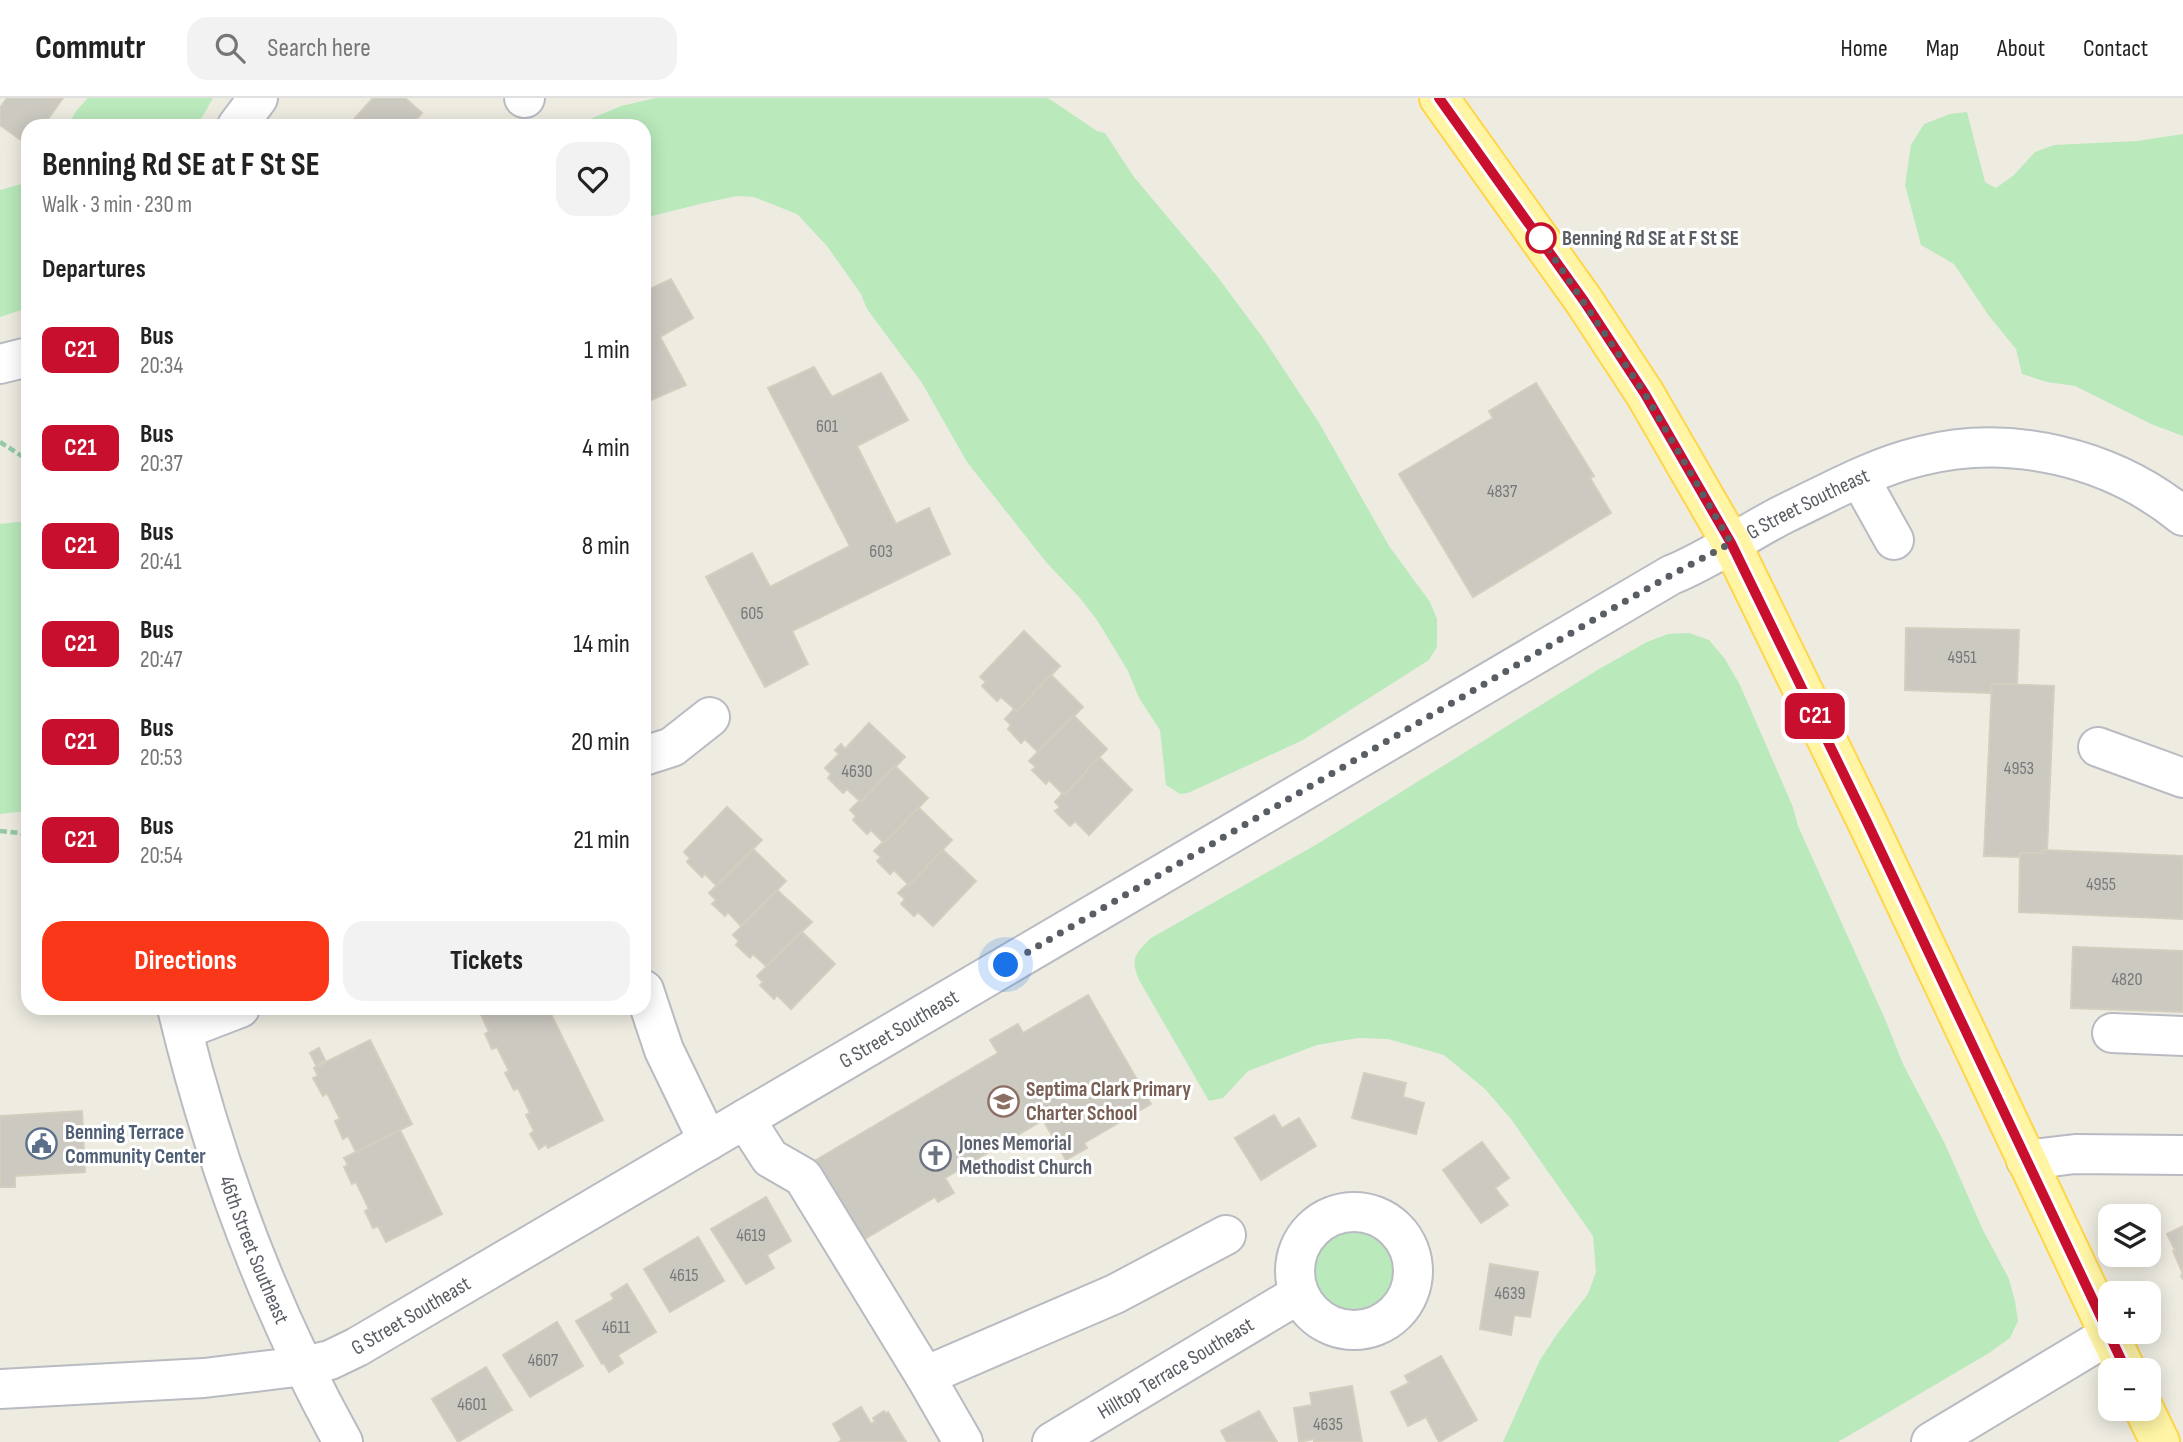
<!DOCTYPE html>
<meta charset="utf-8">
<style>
body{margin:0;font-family:"Sofia Sans Condensed",sans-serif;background:#f2f2f2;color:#222;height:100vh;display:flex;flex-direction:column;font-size:26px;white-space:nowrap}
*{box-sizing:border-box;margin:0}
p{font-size:23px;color:#767676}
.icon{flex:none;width:38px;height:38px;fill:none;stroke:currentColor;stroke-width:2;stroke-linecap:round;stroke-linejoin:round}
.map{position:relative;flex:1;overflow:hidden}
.sheet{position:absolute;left:21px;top:21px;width:630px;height:896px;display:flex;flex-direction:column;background:#fff;border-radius:21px;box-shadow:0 4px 18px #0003}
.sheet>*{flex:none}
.badge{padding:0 14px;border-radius:10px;font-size:24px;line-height:46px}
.buttons{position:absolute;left:2098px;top:1106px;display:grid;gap:14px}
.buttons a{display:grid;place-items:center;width:63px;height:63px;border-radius:14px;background:#fff;box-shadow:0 4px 18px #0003;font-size:35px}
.you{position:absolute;width:35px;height:35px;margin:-18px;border:5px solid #fff;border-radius:50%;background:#1a73e8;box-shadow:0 0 0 10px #1a73e833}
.map>.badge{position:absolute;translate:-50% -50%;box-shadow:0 0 0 4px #fff}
h2{padding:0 21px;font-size:26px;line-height:63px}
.round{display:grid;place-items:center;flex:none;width:74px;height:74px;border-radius:21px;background:#f2f2f2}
.head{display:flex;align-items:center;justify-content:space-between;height:119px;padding:0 21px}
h1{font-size:33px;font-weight:700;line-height:52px}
.button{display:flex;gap:14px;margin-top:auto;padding:14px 21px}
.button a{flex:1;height:80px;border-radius:21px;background:#fb371a;color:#fff;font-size:28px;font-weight:700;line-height:80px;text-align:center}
.button a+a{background:#f2f2f2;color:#222}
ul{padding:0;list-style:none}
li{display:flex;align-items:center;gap:21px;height:98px;padding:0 21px}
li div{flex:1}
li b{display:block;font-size:26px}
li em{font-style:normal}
li .badge{min-width:77px;font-weight:700;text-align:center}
header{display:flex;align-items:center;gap:42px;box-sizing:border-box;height:98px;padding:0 35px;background:#fff;border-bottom:2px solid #e0e0e0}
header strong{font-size:33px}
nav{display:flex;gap:38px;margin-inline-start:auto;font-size:24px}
.search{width:490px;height:63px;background:#f2f2f2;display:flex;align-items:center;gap:18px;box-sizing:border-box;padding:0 24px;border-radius:21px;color:#767676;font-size:26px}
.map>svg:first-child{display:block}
.green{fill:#bae9bc}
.building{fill:#cbc9c0;stroke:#d3cebe;stroke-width:2}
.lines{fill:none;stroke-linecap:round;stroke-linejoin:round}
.minor-casing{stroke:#b9bbc2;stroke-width:42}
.major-casing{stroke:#ffd649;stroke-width:42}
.path{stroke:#93caa5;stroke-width:4.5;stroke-dasharray:7 3.5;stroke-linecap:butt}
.minor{stroke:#fff;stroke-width:38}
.major{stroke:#fff5a5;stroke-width:38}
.line-casing{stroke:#fff;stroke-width:16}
.line{stroke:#c8102e;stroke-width:10}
.walk{stroke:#595d64;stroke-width:7;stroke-dasharray:0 12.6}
.stop-dot{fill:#fff;stroke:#c8102e;stroke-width:3.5}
.labels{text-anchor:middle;stroke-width:6;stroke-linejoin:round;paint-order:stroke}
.number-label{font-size:18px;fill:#76787b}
.stop-label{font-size:21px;font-weight:bold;fill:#595d64;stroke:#fff;text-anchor:start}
.street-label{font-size:21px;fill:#595d64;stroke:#fff}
.education-label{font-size:21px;font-weight:bold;fill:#785e54;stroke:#fff;text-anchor:start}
.service-label{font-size:21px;font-weight:bold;fill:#4e5e75;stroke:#fff;text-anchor:start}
.worship-label{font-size:21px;font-weight:bold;fill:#5b616d;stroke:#fff;text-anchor:start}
</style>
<header>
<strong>Commutr</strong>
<div class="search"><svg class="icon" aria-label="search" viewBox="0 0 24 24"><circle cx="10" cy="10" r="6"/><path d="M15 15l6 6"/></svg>Search here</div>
<nav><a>Home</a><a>Map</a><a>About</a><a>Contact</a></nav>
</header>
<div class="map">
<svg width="2183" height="1344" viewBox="0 0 2183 1344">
<rect width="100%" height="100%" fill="#eeece1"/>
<g class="green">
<path d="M88 0H213L197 28H67L77 12Z"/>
<path d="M656 0H1048L1097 33 1105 35 1134 79 1217 178 1263 240 1318 323 1389 448 1430 504 1437 521V549L1429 562 1303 642 1188 695 1180 696 1166 687 1160 632 1139 600 1128 573 1097 522 1079 499 1046 464 967 364 922 285 867 211 861 196 827 148 797 116 754 99 737 98 704 105 644 120V28H574L621 8Z"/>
<path d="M1967 14 1985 84 1996 90 2014 77 2035 54 2054 47 2137 43 2183 36V338L2151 326 2075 288 2047 284 2022 276 2016 251 1989 218 1954 166 1921 147 1905 87 1911 47 1924 26 1950 16Z"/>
<path d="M28 84V210L0 219V92Z"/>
<path d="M28 423V713L0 716V426Z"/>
<path d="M1689 535 1709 542 1725 561 1740 587 1793 709 1798 728 1885 921 1903 966 1945 1046 1983 1132 2009 1181 2015 1203 2018 1223 2010 1240 1989 1255 1838 1344H1503L1540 1262 1557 1236 1588 1196 1596 1174 1593 1138 1511 1021 1485 991 1444 957 1388 941 1358 940 1317 947 1248 973 1223 1000 1209 1003 1139 882C1130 860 1135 856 1151 840L1319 745 1599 571 1647 544 1668 536Z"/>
<circle cx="1356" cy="1172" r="41"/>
</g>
<g class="building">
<path d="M7 0H63L43 28H28V47L0 27V10Z"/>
<path d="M373 0H405L422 15 410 28H348Z"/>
<path d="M671 181 693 220 660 239 686 287 644 305V194Z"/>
<path d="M814 269 832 299 881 275 908 322 857 348 896 426 929 410 950 456 792 533 808 566 765 589 706 479 752 455 770 489 850 448 768 290Z"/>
<path d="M1536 285 1594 378 1590 380 1611 415 1473 499 1399 376 1493 320 1489 313Z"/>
<path d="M1906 530 2019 532 2017 586H1992L1990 595 1905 592Z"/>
<path d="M1024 533 1060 568 1017 613 1001 599 997 603 982 588 986 584 980 579Z"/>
<path d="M1051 577 1083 609 1038 654 1025 641 1021 645 1008 631 1011 627 1005 621 1014 611 1017 613Z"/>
<path d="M1992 586 2054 588 2047 753 2042 752V755H2020V759L1984 758Z"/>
<path d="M1074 618 1107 651 1064 697 1049 682 1046 686 1032 672 1036 669 1029 663Z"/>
<path d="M869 625 905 659 861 704 847 691 843 695 828 680 831 676 825 670 839 656 835 652 841 646 845 651Z"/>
<path d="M1099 659 1132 692 1089 737 1075 723 1070 728 1055 713 1060 709 1055 704 1063 695 1065 697Z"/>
<path d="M895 668 928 700 884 745 871 732 867 736 853 722 856 718 850 712 858 704H861Z"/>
<path d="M727 709 762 742 716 787 705 776 702 779 687 764 690 760 684 754Z"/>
<path d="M919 710 952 742 909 787 894 772 890 776 877 763 881 759 874 753 883 744 884 745Z"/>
<path d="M753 751 786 783 741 828 728 814 725 818 712 806 716 802 709 795Z"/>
<path d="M943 752 976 783 933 828 918 814 914 818 901 806 905 801 898 795 908 786 909 787Z"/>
<path d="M2042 752 2183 758V821L2019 814 2020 755H2042Z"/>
<path d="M777 792 812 824 766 868 753 856 750 860 736 847 739 843 733 837Z"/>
<path d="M802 834 835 866 791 911 777 897 774 901 760 887 763 884 757 878Z"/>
<path d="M2073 849 2183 853V914L2071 910Z"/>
<path d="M1088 897 1151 1006 1084 1045 1087 1050 1066 1062 1043 1022 945 1080 954 1095 938 1104 935 1099 863 1142 816 1062 998 955 990 942 1018 926 1023 935Z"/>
<path d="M478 910H548L603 1022 548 1050 546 1046 539 1051 530 1036 534 1033 526 1017 530 1015 518 990 514 992 505 975 509 973 497 949 492 951 485 936 489 934Z"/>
<path d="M370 942 412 1026 356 1054 348 1038 343 1041 335 1023 340 1021 327 995 323 998 313 980 318 978 314 970Z"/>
<path d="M319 950 325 962 316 967 310 955Z"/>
<path d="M1364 975 1406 985 1403 999 1424 1005 1416 1036 1352 1020Z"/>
<path d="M82 1013 85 1074 15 1078V1089H0V1018Z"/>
<path d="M1274 1017 1282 1030 1299 1020 1316 1048 1261 1082 1235 1040Z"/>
<path d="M400 1032 442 1116 386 1144 378 1128 373 1130 365 1113 369 1111 356 1084 352 1086 344 1069 348 1067 344 1060Z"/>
<path d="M1482 1044 1509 1080 1495 1090 1508 1107 1481 1125 1443 1072Z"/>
<path d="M766 1099 791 1143 767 1157 774 1170 746 1186 711 1131Z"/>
<path d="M2183 1128V1181L2181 1178 2183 1176 2173 1153 2175 1152 2167 1136Z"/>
<path d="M698 1139 724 1183 670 1214 644 1171Z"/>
<path d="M1490 1166 1538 1174 1530 1219 1514 1217 1511 1237 1480 1231Z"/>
<path d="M627 1186 656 1234 618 1257 623 1265 609 1274 604 1265 602 1266 576 1223 614 1201 611 1196Z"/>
<path d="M557 1224 583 1268 530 1299 503 1257Z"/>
<path d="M1441 1258 1477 1322 1439 1344 1426 1319 1408 1328 1391 1294 1409 1285 1405 1278Z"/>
<path d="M486 1269 512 1312 458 1344 432 1301Z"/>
<path d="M1352 1288 1362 1344H1314V1341L1299 1344 1294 1310 1312 1307 1310 1295Z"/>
<path d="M861 1309 871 1326 875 1324 873 1320 884 1313 886 1316 888 1314 906 1344H839L842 1342 833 1326Z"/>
<path d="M1259 1313 1277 1344H1227L1221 1333Z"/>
</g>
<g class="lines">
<defs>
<g id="minor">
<path d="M524 0H525"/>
<path d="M237 28 258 0"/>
<path d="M0 266 28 259"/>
<path d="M1860 381 1894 442"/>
<path d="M2098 649 2183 680"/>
<path d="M644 658 672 649 710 619"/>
<path d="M644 892 664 952 708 1043"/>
<path id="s1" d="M177 910C213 1060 268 1209 343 1344"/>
<path d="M183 932 240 910"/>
<path d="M2112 935 2183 938"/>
<path d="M745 1021 770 1060 803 1079 925 1278"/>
<path d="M2026 1062 2075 1056 2183 1057"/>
<circle cx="1354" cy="1173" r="59"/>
<path id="s2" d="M0 1291 204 1280 304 1268 330 1262 357 1249 1671 477C1711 461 1746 435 1784 416 1828 395 1874 369 1921 358 2011 335 2112 360 2183 418"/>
<path d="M963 1344 925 1278 1115 1196 1226 1137"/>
<path id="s3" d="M1052 1344 1299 1196"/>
<path d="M1931 1344 2109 1237"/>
</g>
<g id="major">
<path d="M1439 0 1584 203 1645 296 1731 445 1867 724 2126 1272"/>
<path d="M2144 1311 2160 1344"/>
</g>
</defs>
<use href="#minor" class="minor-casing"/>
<use href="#major" class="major-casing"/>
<g class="path">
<path d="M0 344 28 362"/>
<path d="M0 733 19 735 28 738"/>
</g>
<use href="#minor" class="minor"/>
<use href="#major" class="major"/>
</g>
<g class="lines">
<defs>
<path id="line" d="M1439 0 1584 203 1645 296 1731 445 1867 724 2126 1272"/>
</defs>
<use href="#line" class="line-casing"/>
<use href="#line" class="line"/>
<path class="walk" d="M1006 867 1612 511 1671 477 1731 445 1645 296 1538 136 1541 140"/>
</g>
<defs>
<symbol id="school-ring" viewBox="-11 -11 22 22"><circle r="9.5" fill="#fff" stroke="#8d6e63" stroke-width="1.5"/><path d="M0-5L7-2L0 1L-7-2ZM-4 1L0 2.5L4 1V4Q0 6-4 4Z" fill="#8d6e63"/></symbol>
<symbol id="civic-ring" viewBox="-11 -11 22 22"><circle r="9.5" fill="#fff" stroke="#5c6f8a" stroke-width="1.5"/><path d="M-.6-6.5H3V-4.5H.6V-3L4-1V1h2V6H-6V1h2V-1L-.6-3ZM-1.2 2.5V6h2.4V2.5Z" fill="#5c6f8a"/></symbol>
<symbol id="church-ring" viewBox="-11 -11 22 22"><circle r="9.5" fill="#fff" stroke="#6b7280" stroke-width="1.5"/><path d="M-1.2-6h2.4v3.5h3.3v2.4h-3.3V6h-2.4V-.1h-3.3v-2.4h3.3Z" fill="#6b7280"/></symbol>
</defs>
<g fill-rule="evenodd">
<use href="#school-ring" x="986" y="986" width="35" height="35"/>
<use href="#civic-ring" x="24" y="1028" width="35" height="35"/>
<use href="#church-ring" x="918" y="1040" width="35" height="35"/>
</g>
<circle class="stop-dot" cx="1541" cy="140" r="14"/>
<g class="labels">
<g class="number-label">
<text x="827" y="334">601</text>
<text x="1502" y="399">4837</text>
<text x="881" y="459">603</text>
<text x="752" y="521">605</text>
<text x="1962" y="565">4951</text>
<text x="2019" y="676">4953</text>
<text x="857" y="679">4630</text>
<text x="2101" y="792">4955</text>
<text x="2127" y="887">4820</text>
<text x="751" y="1143">4619</text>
<text x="684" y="1183">4615</text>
<text x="1510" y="1201">4639</text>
<text x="616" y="1235">4611</text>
<text x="543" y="1268">4607</text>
<text x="472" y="1312">4601</text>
<text x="1328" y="1332">4635</text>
</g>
<g class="stop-label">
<text x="1562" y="147">Benning Rd SE at F St SE</text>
</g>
<g class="street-label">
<text dy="7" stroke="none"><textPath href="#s2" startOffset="2040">G Street Southeast</textPath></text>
<text dy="7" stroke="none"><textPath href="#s2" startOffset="990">G Street Southeast</textPath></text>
<text dy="7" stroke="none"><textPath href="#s1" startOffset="254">46th Street Southeast</textPath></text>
<text dy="7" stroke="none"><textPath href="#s2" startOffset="424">G Street Southeast</textPath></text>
<text dy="7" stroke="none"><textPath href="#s3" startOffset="144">Hilltop Terrace Southeast</textPath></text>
</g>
<g class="education-label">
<text x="1026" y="998">Septima Clark Primary<tspan x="1026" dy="24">Charter School</tspan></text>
</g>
<g class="service-label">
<text x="65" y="1041">Benning Terrace<tspan x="65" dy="24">Community Center</tspan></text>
</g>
<g class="worship-label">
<text x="959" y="1052">Jones Memorial<tspan x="959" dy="24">Methodist Church</tspan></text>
</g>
</g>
</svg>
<div class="buttons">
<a><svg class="icon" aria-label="layers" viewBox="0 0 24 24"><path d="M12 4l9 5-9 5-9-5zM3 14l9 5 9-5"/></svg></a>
<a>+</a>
<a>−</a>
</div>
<div class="you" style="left:1006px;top:867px"></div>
<b class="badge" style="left:1815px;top:618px;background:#c8102e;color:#fff">C21</b>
<section class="sheet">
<div class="head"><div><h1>Benning Rd SE at F St SE</h1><p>Walk · 3 min · 230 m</p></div><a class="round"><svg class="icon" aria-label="heart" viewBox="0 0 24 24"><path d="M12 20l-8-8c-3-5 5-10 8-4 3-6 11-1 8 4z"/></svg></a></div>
<h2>Departures</h2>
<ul>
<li><span class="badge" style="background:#c8102e;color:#fff">C21</span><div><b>Bus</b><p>20:34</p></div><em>1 min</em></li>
<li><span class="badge" style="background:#c8102e;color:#fff">C21</span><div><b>Bus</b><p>20:37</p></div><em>4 min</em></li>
<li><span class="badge" style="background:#c8102e;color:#fff">C21</span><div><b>Bus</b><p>20:41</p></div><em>8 min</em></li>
<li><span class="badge" style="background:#c8102e;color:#fff">C21</span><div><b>Bus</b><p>20:47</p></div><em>14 min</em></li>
<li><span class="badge" style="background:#c8102e;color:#fff">C21</span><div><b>Bus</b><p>20:53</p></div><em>20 min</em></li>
<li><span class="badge" style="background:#c8102e;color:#fff">C21</span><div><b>Bus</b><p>20:54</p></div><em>21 min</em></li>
</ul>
<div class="button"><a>Directions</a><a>Tickets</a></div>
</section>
</div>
